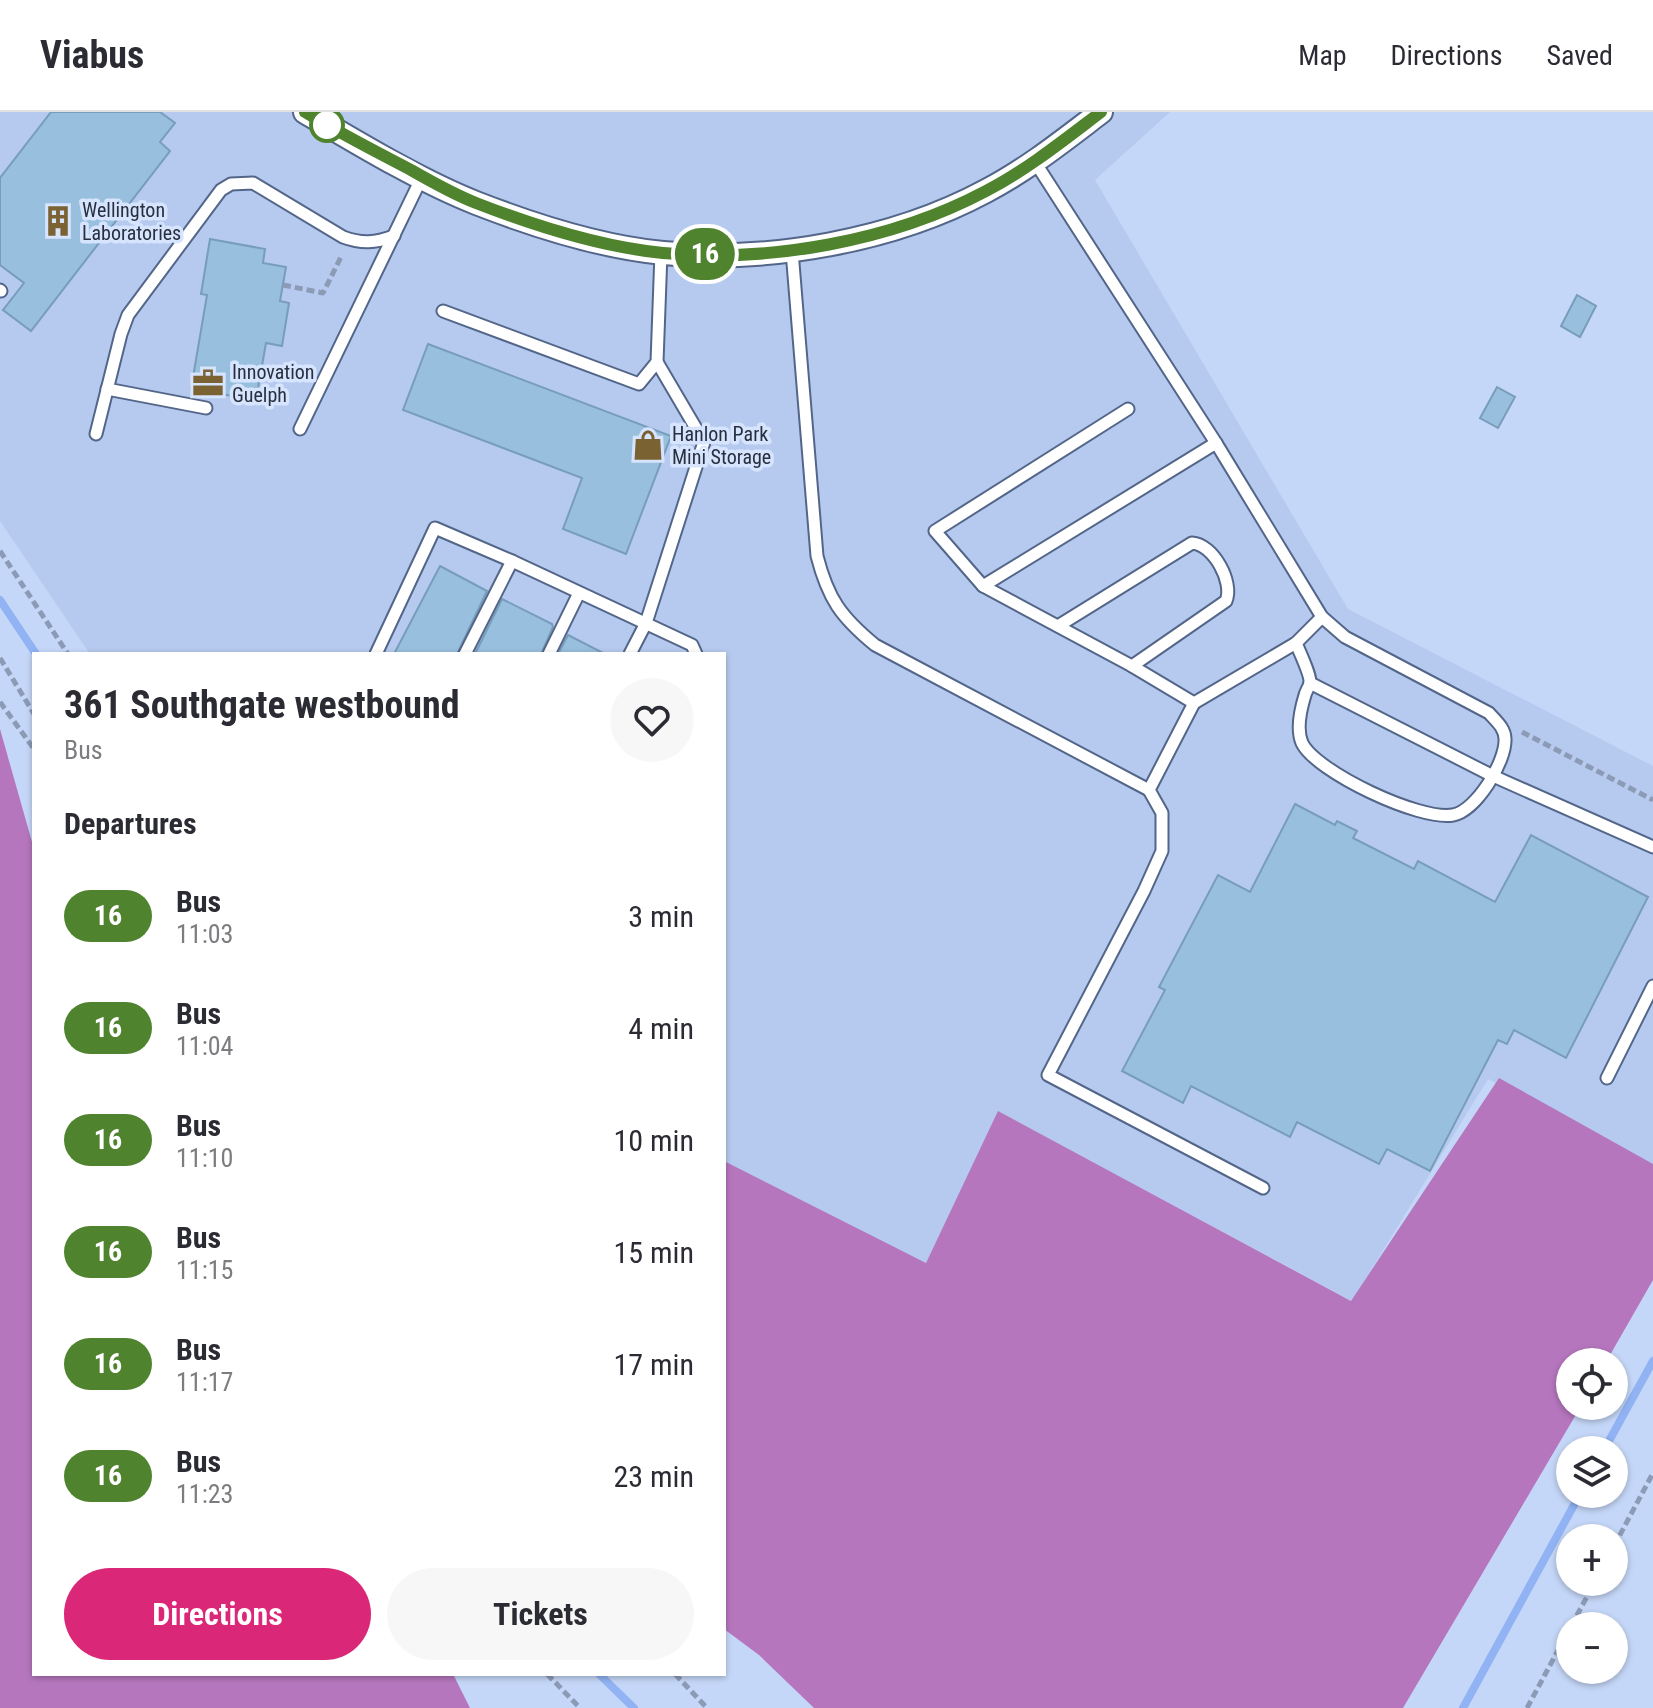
<!DOCTYPE html>
<meta charset="utf-8">
<style>
body{margin:0;font-family:"Roboto Condensed",sans-serif;background:#f7f7f7;color:#2b2b33;height:100vh;display:flex;flex-direction:column;font-size:30px;white-space:nowrap}
*{box-sizing:border-box;margin:0}
p{font-size:26px;color:#7c7c81}
.icon{flex:none;width:44px;height:44px;fill:none;stroke:currentColor;stroke-width:2;stroke-linecap:round;stroke-linejoin:round}
.map{position:relative;flex:1;overflow:hidden}
.drawer{position:absolute;left:32px;top:540px;width:694px;height:1024px;display:flex;flex-direction:column;background:#fff;border-radius:0px;box-shadow:0 2px 6px #0004}
.drawer>*{flex:none}
.badge{padding:0 16px;border-radius:26px;font-size:28px;line-height:52px}
.buttons{position:absolute;left:1556px;top:1236px;display:grid;gap:16px}
.buttons a{display:grid;place-items:center;width:72px;height:72px;border-radius:50%;background:#fff;box-shadow:0 2px 6px #0004;font-size:40px}
.map>.badge{position:absolute;translate:-50% -50%;box-shadow:0 0 0 4px #fff}
h2{padding:0 32px;font-size:30px;line-height:72px}
.round{display:grid;place-items:center;flex:none;width:84px;height:84px;border-radius:42px;background:#f7f7f7}
.overview{display:flex;align-items:center;justify-content:space-between;height:136px;padding:0 32px}
h1{font-size:38px;font-weight:700;line-height:60px}
.action{display:flex;gap:16px;margin-top:auto;padding:16px 32px}
.action a{flex:1;height:92px;border-radius:48px;background:#db2777;color:#fff;font-size:32px;font-weight:700;line-height:92px;text-align:center}
.action a+a{background:#f7f7f7;color:#2b2b33}
ul{padding:0;list-style:none}
li{display:flex;align-items:center;gap:24px;height:112px;padding:0 32px}
li div{flex:1}
li b{display:block;font-size:30px}
li em{font-style:normal}
li .badge{min-width:88px;font-weight:700;text-align:center}
header{display:flex;align-items:center;gap:48px;box-sizing:border-box;height:112px;padding:0 40px;background:#fff;border-bottom:2px solid #e1e1e2}
header strong{font-size:38px}
nav{display:flex;gap:44px;margin-inline-start:auto;font-size:28px}
.map>svg:first-child{display:block}
.built{fill:#b6caef}
.forest{fill:#b576bd}
.lines{fill:none;stroke-linecap:round;stroke-linejoin:round}
.stream{stroke:#91b3f3;stroke-width:8}
.building{fill:#98bfde;stroke:#779dbb;stroke-width:2}
.service-casing{stroke:#536689;stroke-width:15}
.minor-casing{stroke:#536689;stroke-width:26}
.path{stroke:#8c9bb5;stroke-width:5;stroke-dasharray:8 4;stroke-linecap:butt}
.service{stroke:#fff;stroke-width:11}
.minor{stroke:#fff;stroke-width:22}
.line-casing{stroke:#fff;stroke-width:18}
.line{stroke:#4f832e;stroke-width:12}
.stop-dot{fill:#fff;stroke:#4f832e;stroke-width:4}
.labels{text-anchor:middle;stroke-width:7;stroke-linejoin:round;paint-order:stroke}
.poi-label{font-size:20px;fill:#283040;stroke:#d7e4fd;text-anchor:start}
</style>
<header>
<strong>Viabus</strong>
<nav><a>Map</a><a>Directions</a><a>Saved</a></nav>
</header>
<div class="map">
<svg width="1653" height="1596" viewBox="0 0 1653 1596">
<rect width="100%" height="100%" fill="#c5d7f8"/>
<path class="built" d="M0 0H1170L1095 68 1348 497 1653 654V1054L1488 967 1352 1189 999 1000 926 1151 724 1054V542H90L0 409Z"/>
<g class="forest">
<path d="M0 617 34 737V1562H453L470 1596H0Z"/>
<path d="M1499 966 1653 1052V1168L1606 1250H1570V1294H1581L1403 1596H814L759 1543 724 1517V1049L926 1151 998 999 1351 1189Z"/>
</g>
<g class="lines">
<g class="stream">
<path d="M0 488 36 542"/>
<path d="M1604 1338 1653 1249"/>
<path d="M599 1562 634 1596"/>
<path d="M1463 1596 1580 1382"/>
</g>
</g>
<g class="building">
<path d="M51 0H160L175 11 160 30 170 39 31 219 3 198 24 171 0 153V66Z"/>
<path d="M210 127 265 137 263 151 286 155 280 189 289 191 282 234 266 231 256 288 191 277 207 183 201 182Z"/>
<path d="M1577 183 1596 194 1580 225 1561 214Z"/>
<path d="M428 232 671 324 626 442 563 417 582 366 403 298Z"/>
<path d="M1497 275 1515 285 1498 316 1480 306Z"/>
<path d="M440 454 487 479 457 542H394Z"/>
<path d="M502 487 552 512 553 515 541 542H475Z"/>
<path d="M568 523 605 542H558Z"/>
<path d="M1295 692 1335 713 1337 709 1357 719 1353 726 1414 757 1418 749 1495 790 1531 723 1648 785 1566 946 1514 918 1507 932 1498 928 1430 1059 1387 1037 1379 1052 1297 1010 1290 1025 1191 974 1183 991 1122 959 1165 878 1159 875 1218 763 1250 780Z"/>
</g>
<g class="lines">
<defs>
<g id="service">
<path d="M1035 50 1216 331 1322 505 1345 525 1489 601C1496 609 1505 616 1505 627 1506 650 1476 699 1453 703 1420 709 1316 660 1302 631 1296 617 1301 596 1305 583 1306 579 1309 575 1310 571 1311 563 1299 539 1296 531"/>
<path d="M792 139 817 444C828 487 841 505 875 533L1149 678"/>
<path d="M0 178 1 179"/>
<path d="M443 199 639 272 657 250 661 141"/>
<path d="M107 277 206 296"/>
<path d="M1128 297 935 419 983 474 1216 331"/>
<path d="M300 317 422 65"/>
<path d="M96 322 121 222 128 203 221 78 231 72 253 71 343 125C362 132 375 131 394 124"/>
<path d="M983 474 1132 554 1194 591 1296 531 1322 505"/>
<path d="M1058 514 1192 431C1213 432 1234 470 1226 489L1132 554"/>
<path d="M376 542 435 416 512 449 692 533 696 542"/>
<path d="M465 542 512 449"/>
<path d="M549 542 579 481"/>
<path d="M630 542 646 511 704 330 657 250"/>
<path d="M1310 571 1493 664 1653 735"/>
<path d="M1194 591 1149 678 1162 701V739L1144 779 1048 963 1263 1076"/>
<path d="M1607 966 1653 874"/>
</g>
<path id="minor" d="M305 0C356 30 420 69 476 91 535 114 600 135 663 141 768 151 893 129 986 79 1028 57 1064 28 1101 0"/>
</defs>
<use href="#service" class="service-casing"/>
<use href="#minor" class="minor-casing"/>
<g class="path">
<path d="M283 173 323 181 342 143"/>
<path d="M0 439 68 542"/>
<path d="M0 546 34 602"/>
<path d="M0 590 34 637"/>
<path d="M1522 620 1653 688"/>
<path d="M1614 1434 1653 1361"/>
<path d="M1571 1514 1595 1470"/>
<path d="M547 1562 580 1596"/>
<path d="M675 1562 707 1596"/>
<path d="M1527 1596 1570 1516"/>
</g>
<use href="#service" class="service"/>
<use href="#minor" class="minor"/>
</g>
<g class="lines">
<defs>
<path id="line" d="M305 0C339 21 375 39 411 58 432 70 453 82 476 91 535 114 600 135 663 141 769 151 892 129 986 79 1028 57 1064 28 1101 0"/>
</defs>
<use href="#line" class="line-casing"/>
<use href="#line" class="line"/>
</g>
<defs>
<symbol id="building-bare" viewBox="-9 -9 18 18"><path d="M-4-6H4V6H1V3H-1V6H-4ZM-2.5-4.3h1.7v1.8h-1.7ZM.8-4.3h1.7v1.8H.8ZM-2.5-1h1.7V.8h-1.7ZM.8-1h1.7V.8H.8Z" fill="#7a6232" stroke="#d7e4fd" stroke-width="2.5" paint-order="stroke"/></symbol>
<symbol id="office-bare" viewBox="-9 -9 18 18"><path d="M-6-3h4V-5.5h4V-3h4V5H-6ZM-1-4.5V-3h2v-1.5ZM-6 0V1H6V0Z" fill="#7a6232" stroke="#d7e4fd" stroke-width="2.5" paint-order="stroke"/></symbol>
<symbol id="shop-bare" viewBox="-9 -9 18 18"><path d="M-5-2.5h2.3a2.7 3.5 0 0 1 5.4 0H5L5.5 6h-11ZM-1.5-2.5h3a1.5 2.3 0 0 0-3 0Z" fill="#7a6232" stroke="#d7e4fd" stroke-width="2.5" paint-order="stroke"/></symbol>
</defs>
<g fill-rule="evenodd">
<use href="#building-bare" x="36" y="87" width="44" height="44"/>
<use href="#office-bare" x="186" y="249" width="44" height="44"/>
<use href="#shop-bare" x="626" y="311" width="44" height="44"/>
</g>
<circle class="stop-dot" cx="327" cy="13" r="16"/>
<g class="labels">
<g class="poi-label">
<text x="82" y="105">Wellington<tspan x="82" dy="23">Laboratories</tspan></text>
<text x="232" y="267">Innovation<tspan x="232" dy="23">Guelph</tspan></text>
<text x="672" y="329">Hanlon Park<tspan x="672" dy="23">Mini Storage</tspan></text>
</g>
</g>
</svg>
<div class="buttons">
<a><svg class="icon" aria-label="locate" viewBox="0 0 24 24"><circle cx="12" cy="12" r="6"/><path d="M12 2v4M12 18v4M2 12h4M18 12h4"/></svg></a>
<a><svg class="icon" aria-label="layers" viewBox="0 0 24 24"><path d="M12 4l9 5-9 5-9-5zM3 14l9 5 9-5"/></svg></a>
<a>+</a>
<a>−</a>
</div>
<b class="badge" style="left:705px;top:142px;background:#4f832e;color:#fff">16</b>
<section class="drawer">
<div class="overview"><div><h1>361 Southgate westbound</h1><p>Bus</p></div><a class="round"><svg class="icon" aria-label="heart" viewBox="0 0 24 24"><path d="M12 20l-8-8c-3-5 5-10 8-4 3-6 11-1 8 4z"/></svg></a></div>
<h2>Departures</h2>
<ul>
<li><span class="badge" style="background:#4f832e;color:#fff">16</span><div><b>Bus</b><p>11:03</p></div><em>3 min</em></li>
<li><span class="badge" style="background:#4f832e;color:#fff">16</span><div><b>Bus</b><p>11:04</p></div><em>4 min</em></li>
<li><span class="badge" style="background:#4f832e;color:#fff">16</span><div><b>Bus</b><p>11:10</p></div><em>10 min</em></li>
<li><span class="badge" style="background:#4f832e;color:#fff">16</span><div><b>Bus</b><p>11:15</p></div><em>15 min</em></li>
<li><span class="badge" style="background:#4f832e;color:#fff">16</span><div><b>Bus</b><p>11:17</p></div><em>17 min</em></li>
<li><span class="badge" style="background:#4f832e;color:#fff">16</span><div><b>Bus</b><p>11:23</p></div><em>23 min</em></li>
</ul>
<div class="action"><a>Directions</a><a>Tickets</a></div>
</section>
</div>
